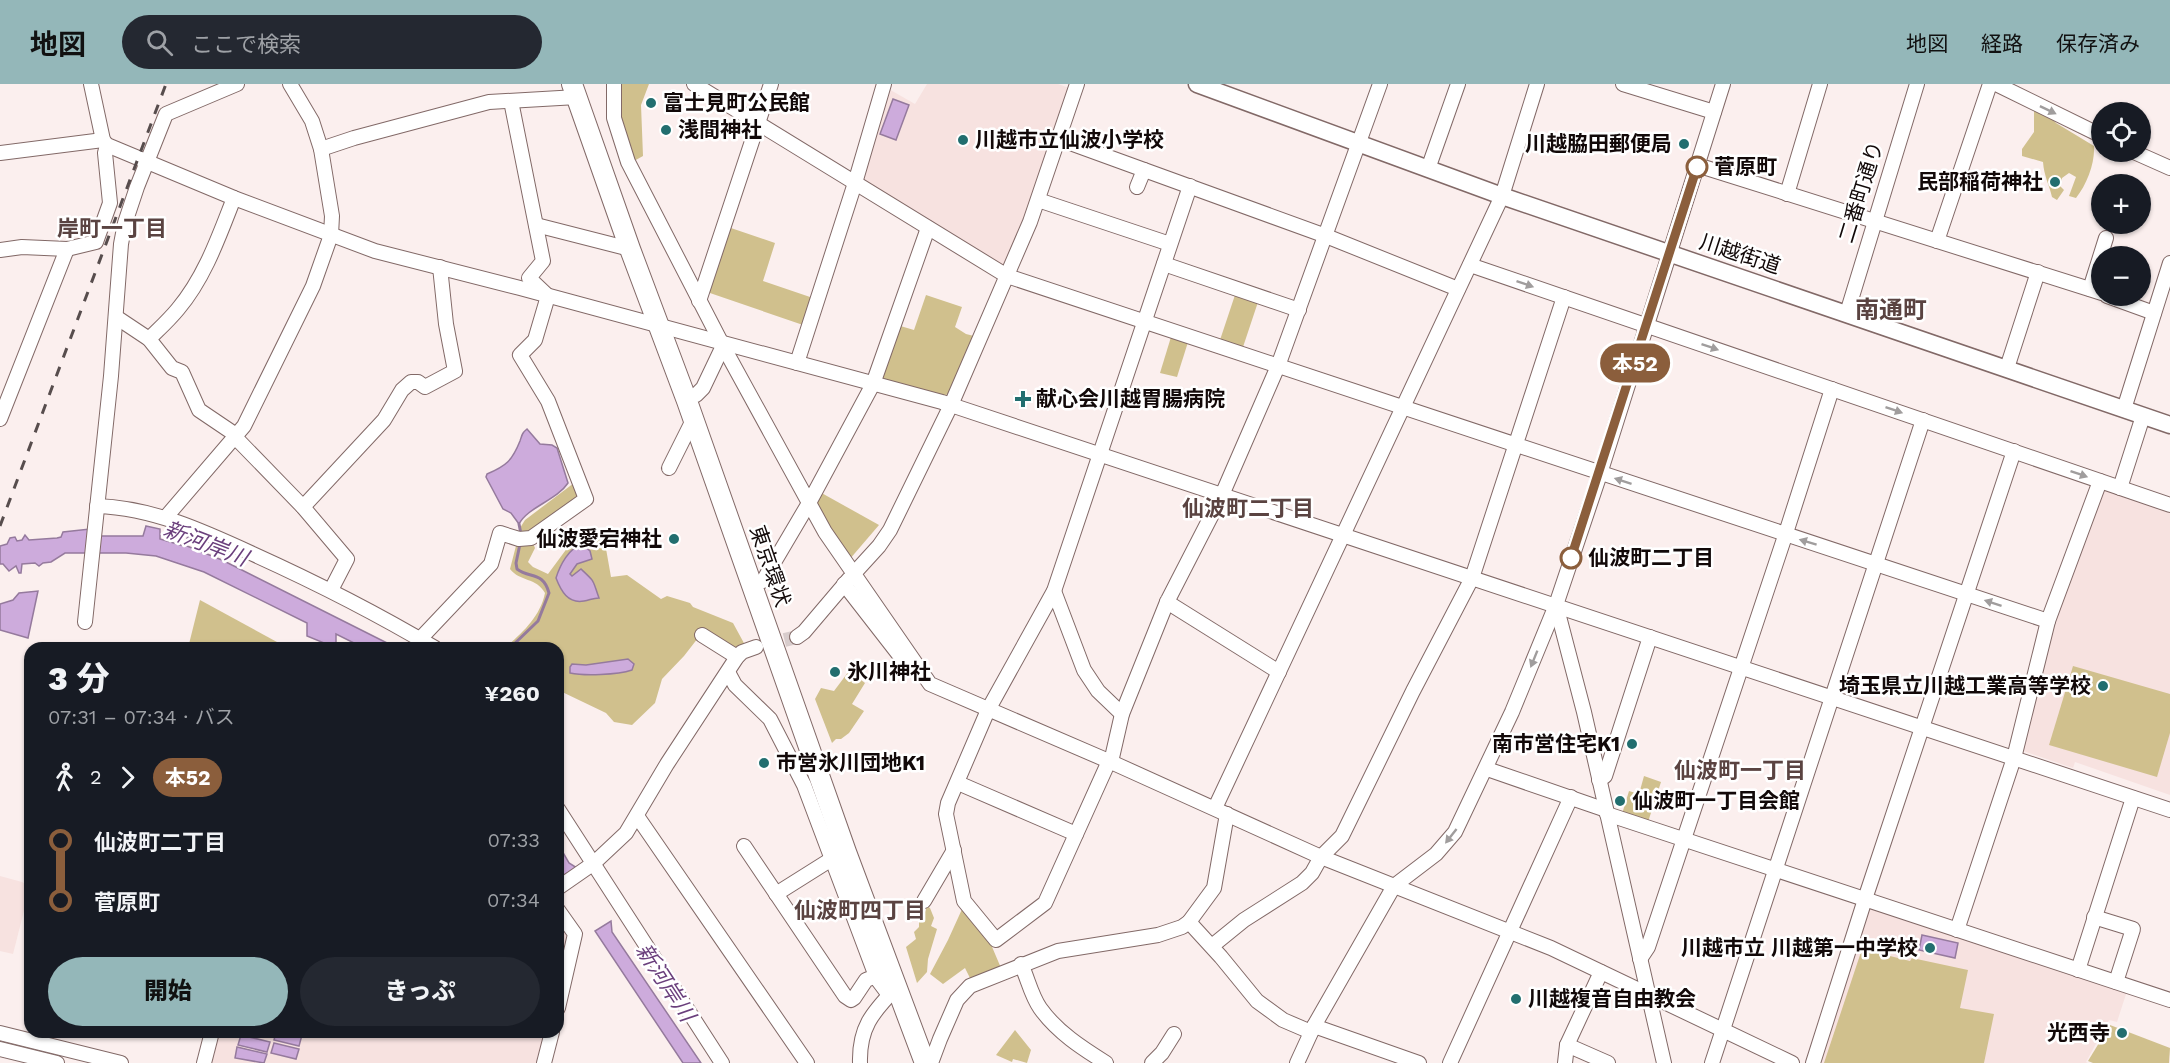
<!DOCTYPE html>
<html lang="ja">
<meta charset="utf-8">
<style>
body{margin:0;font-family:"Work Sans","Noto Sans JP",sans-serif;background:#242831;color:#f1f3f6;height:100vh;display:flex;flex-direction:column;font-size:22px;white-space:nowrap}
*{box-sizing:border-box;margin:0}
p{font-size:20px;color:#9ea1a6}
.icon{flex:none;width:33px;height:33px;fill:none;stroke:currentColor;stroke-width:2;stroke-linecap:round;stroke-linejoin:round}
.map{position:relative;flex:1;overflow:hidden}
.side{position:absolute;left:24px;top:558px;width:540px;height:396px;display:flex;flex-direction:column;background:#171b24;border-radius:18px;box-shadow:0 2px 4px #0004}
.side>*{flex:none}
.badge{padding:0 12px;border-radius:20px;font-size:21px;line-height:39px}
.fabs{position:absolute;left:2091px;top:18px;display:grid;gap:12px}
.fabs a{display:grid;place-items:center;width:60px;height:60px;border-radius:50%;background:#171b24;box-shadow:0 2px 4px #0004;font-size:30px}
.map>.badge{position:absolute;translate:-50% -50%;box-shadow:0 0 0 3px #fff}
.legs{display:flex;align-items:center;gap:9px;height:66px;padding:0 24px;font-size:20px}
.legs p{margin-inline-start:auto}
.summary{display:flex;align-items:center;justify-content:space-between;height:102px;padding:0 24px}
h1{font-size:33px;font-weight:800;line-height:45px}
.button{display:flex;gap:12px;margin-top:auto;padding:12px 24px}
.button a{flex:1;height:69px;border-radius:36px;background:#94b7b9;color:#111;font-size:24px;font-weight:800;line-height:69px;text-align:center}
.button a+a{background:#242831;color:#f1f3f6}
ul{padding:0 24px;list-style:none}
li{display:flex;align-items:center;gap:21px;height:60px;font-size:22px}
li i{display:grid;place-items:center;width:9px;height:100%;margin:0 8px;background:currentColor}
li i::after{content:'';width:15px;height:15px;margin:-8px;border:4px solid;border-radius:50%;background:#171b24}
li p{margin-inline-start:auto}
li:first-child i{background:linear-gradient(#0000 50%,currentColor 0)}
li:last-child i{background:linear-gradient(currentColor 50%,#0000 0)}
header{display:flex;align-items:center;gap:36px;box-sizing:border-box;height:84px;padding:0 30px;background:#94b7b9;color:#111}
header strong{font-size:28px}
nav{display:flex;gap:33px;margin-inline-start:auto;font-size:21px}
.search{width:420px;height:54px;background:#242831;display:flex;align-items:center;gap:15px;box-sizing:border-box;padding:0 21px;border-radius:33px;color:#9ea1a6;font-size:22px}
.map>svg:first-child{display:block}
.built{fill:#f7e2e0}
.green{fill:#d0c08d}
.water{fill:#cdabdc;stroke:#957a9d;stroke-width:1.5}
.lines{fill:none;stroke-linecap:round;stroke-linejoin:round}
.stream{stroke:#957a9d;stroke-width:3}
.minor-tunnel{stroke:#d8cccc;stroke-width:14;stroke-dasharray:14 7;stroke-linecap:butt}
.minor-casing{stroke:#826967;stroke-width:16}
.major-casing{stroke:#826967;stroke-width:19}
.highway-casing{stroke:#826967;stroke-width:22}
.minor{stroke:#fff;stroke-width:14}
.major{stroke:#fff;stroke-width:16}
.highway{stroke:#fff;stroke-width:20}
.rail{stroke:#574d4d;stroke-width:3;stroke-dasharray:10 10;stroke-linecap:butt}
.oneway{fill:#a09d9d}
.line-1-casing{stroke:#fff;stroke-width:14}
.line-1{stroke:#8b5e3c;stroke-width:9}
.poi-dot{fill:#226e6f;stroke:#fff;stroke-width:2}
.stop-1-dot{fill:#fff;stroke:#8b5e3c;stroke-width:3}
.labels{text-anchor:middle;stroke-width:5;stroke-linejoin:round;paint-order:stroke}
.poi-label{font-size:21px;font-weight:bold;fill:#120909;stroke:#fff;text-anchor:start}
.stop-label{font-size:21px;font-weight:bold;fill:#120909;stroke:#fff;text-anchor:start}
.street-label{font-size:21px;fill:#120909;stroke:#fff}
.neighbourhood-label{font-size:22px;font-weight:bold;fill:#5a4341;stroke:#fff}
.water-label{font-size:22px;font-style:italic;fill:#6a3f7c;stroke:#fff}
.quarter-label{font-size:24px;font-weight:bold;fill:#5a4341;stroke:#fff}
</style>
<header>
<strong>地図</strong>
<div class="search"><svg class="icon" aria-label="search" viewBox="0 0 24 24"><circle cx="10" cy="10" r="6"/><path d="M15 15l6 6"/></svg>ここで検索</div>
<nav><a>地図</a><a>経路</a><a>保存済み</a></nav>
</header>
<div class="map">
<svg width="2170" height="979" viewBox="0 0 2170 979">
<rect width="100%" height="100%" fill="#fbefee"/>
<g class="built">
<path d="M927 0H1058L1072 5 1025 138 1006 182 999 184 864 100 862 93 887 4 915 20Z"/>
<path d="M2102 404 2170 426V711L2075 678 2073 684 2020 666 2052 538Z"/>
<path d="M0 792 22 798 30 803 13 870 0 867Z"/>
<path d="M1872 821 2128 904 2117 938 2109 936 2086 978 2088 979H1817L1868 825Z"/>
<path d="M558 836 570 851 558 902Z"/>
<path d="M216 948H547L539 979H209Z"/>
</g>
<g class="green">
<path d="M621 0H649L641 21 643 72 634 77 618 31Z"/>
<path d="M2034 25 2049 31 2056 39 2094 62C2095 79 2087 100 2076 114L2069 112 2076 93 2069 89 2062 94 2060 102 2064 106 2057 116 2052 113C2049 100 2044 92 2043 78L2022 72V65L2034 48Z"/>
<path d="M728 143 775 159 763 197 813 214 803 241 707 208Z"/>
<path d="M1236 208 1259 215 1242 266 1219 259Z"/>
<path d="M926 211 962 223 955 243 966 250 974 252 949 309 943 313 879 296 897 241 914 246Z"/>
<path d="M1171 253 1188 258 1177 293 1160 289Z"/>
<path d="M574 399 580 412 531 449 522 451 520 444 525 436Z"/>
<path d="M818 407 879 441 849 476 813 417Z"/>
<path d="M582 445 588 455 600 449 605 459 611 493 627 491 661 515 667 512 690 519 693 523 733 539 745 561 737 567 698 554 684 572 662 595 655 619 632 641 614 638 606 629 558 606V564H505C523 548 540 533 545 509 536 493 520 498 510 485L517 458 532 457 535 464 528 478 533 483 548 490 568 463 576 457Z"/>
<path d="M200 516 288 564H188Z"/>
<path d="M2073 582 2170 610V649L2157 693 2049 661Z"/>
<path d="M849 587 865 599 852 620 864 627 849 649 841 655H836L832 659 815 615 821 604 834 607Z"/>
<path d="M1644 692 1661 698 1648 738 1622 730 1629 707 1639 710Z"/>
<path d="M927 822 930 824 934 834 931 842 937 845 928 875 927 888 917 899 906 863 916 855 914 848 919 843V838L922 837Z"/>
<path d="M963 823 987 851 1001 884 972 898 965 884 943 900 930 890 948 856Z"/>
<path d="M1862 865 1910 877 1912 874 1968 886 1960 924 1994 930 1984 979H1824Z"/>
<path d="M2110 941 2170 964 2169 979H2093L2088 977Z"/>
<path d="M1015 946 1031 966 1027 979 1013 975 1012 978 996 971Z"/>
</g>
<g class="water">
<path d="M893 15 909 21 896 56 880 50Z"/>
<path d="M527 345 540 360 552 361 557 364 568 399C557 416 528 423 519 440L511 429 503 425 486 393 487 390C506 382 512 377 520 357 522 351 522 349 527 345Z"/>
<path d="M146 442 160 445V455L184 462 188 452 190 453 187 462 222 476 397 564H364L336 550V564L307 552V539L204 488 156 472 126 469H65L51 478 43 479 39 482 35 479 22 480 21 489H19L16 482 9 487 3 480H0V462L7 460 10 454 15 453 17 457 22 456 25 451 29 456 57 454 61 453 63 448 99 444V452H143Z"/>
<path d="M582 460 590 467 592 475 577 480 570 490 572 492 581 485C596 499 592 495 599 514 593 514 590 516 584 517 568 520 561 507 556 494 560 481 569 464 582 460Z"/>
<path d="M38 507 28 554 0 546V520L13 516 19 509Z"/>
<path d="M628 575 634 580 632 586C617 591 584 592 570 589V583L572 580 586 581Z"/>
<path d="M558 760 569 779 577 784 558 794Z"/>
<path d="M611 837 612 848 701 979H683L595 847Z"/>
<path d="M1922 851 1958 859 1955 874 1919 866Z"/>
<path d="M276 948 302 951 299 962 274 956Z"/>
<path d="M241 951 270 958 267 968 238 961Z"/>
<path d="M274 959 299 965 296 975 271 969Z"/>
<path d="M237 963 267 970 264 979 235 974Z"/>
</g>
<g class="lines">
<g class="stream">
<path d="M519 440 521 450"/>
<path d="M510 564 538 537 549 509C543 487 530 495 517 485L516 479 520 460"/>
</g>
<path class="minor-tunnel" d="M764 561 797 553"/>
<defs>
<g id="minor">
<path d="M91 0 103 56 107 61 234 114 375 167 520 204 942 318 2170 726"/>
<path d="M614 0V34L628 78 723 262 825 448 930 600 1111 678 1321 773 1551 864 1792 979"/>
<path d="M694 0 1007 192 2048 537"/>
<path d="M1623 0 1714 28"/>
<path d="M1996 0 2102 52"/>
<path d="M1059 55 1326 152 1458 205"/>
<path d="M321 65 354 54 489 18 577 13"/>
<path d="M2134 68 2170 84"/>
<path d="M0 69 103 56"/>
<path d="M1697 81 2102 209"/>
<path d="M1428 85 1458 0"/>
<path d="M1137 103 1144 86"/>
<path d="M1787 110 1820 0"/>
<path d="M1038 116 1170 160"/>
<path d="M536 141 630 165"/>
<path d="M1937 157 1990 0"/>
<path d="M0 166 22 163 67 165 96 158 110 119 105 69 107 61"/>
<path d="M1164 180 1299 226"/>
<path d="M1470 181 2170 421"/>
<path d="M2090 205 2106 154"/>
<path d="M2107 212 2154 229"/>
<path d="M699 217 771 0"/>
<path d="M1847 229 1917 0"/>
<path d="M116 233 149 255 172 284 182 288 199 326 236 351"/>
<path d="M149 255C159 245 169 236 178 225 205 193 219 152 234 114"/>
<path d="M797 279 855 99 884 0"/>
<path d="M2007 284 2038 188"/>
<path d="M696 311 703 304 723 262"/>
<path d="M2124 325 2170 179"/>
<path d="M0 335 67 165"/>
<path d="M235 353 303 423 347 475 331 506"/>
<path d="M669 384 693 336"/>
<path d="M2120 404 2143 332"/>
<path d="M97 422C153 424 203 447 253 470 315 498 376 529 435 564"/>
<path d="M303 423 384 336 402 306 411 298H418L425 303 455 287 446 240 440 183"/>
<path d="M166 433 244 342 313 202 331 151 332 132 321 65 312 37 290 0"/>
<path d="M858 485 879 462 890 446 951 321 1030 138 1077 0"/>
<path d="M763 497 809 419 873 300 928 144"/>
<path d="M844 500 907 581 916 584"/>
<path d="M1054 507 1084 586 1098 607 1122 630"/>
<path d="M1167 518 1279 588"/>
<path d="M1556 521 1584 628 1664 979"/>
<path d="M85 538 111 292 121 160 125 139 137 103 166 30 237 0"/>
<path d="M702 551 737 573"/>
<path d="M797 553 804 548 849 495"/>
<path d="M420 555 491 480 500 449 519 455 531 454 586 415 548 317 520 271 535 256 548 212 529 194 543 177 511 17"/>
<path d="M728 588 735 601 770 635 804 701 877 895 889 911"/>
<path d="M1109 677 1045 819 996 856 964 817 946 730 948 719 988 626 1054 507 1190 102"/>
<path d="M1111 678 1122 630 1167 518 1222 411 1278 282 1380 0"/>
<path d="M1487 685 1606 726"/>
<path d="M1599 696 1605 692 1650 553"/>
<path d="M958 699 1076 750"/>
<path d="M1215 724 1502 112 1537 0"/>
<path d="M558 725 722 979"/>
<path d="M1607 730 2170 916"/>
<path d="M637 732 807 979"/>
<path d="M744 762 845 912 851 916 854 914 866 896 876 892"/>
<path d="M558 804 594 779 626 749 667 680 737 573 742 568 756 563"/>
<path d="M776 810 838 771"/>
<path d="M924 817 954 766"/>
<path d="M558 826 575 850 558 924"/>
<path d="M2094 833 2133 845 2116 898"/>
<path d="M1189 838 1221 873 1257 917 1283 936 1311 948"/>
<path d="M1957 846 2014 674 2048 537 2100 397"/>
<path d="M1212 862 1244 836 1302 799 1312 789 1321 773 1342 752 1413 607 1472 494 1564 213"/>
<path d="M1640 875 1648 863 1785 452 1832 305"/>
<path d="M1021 880C1028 895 1031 911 1040 924 1057 948 1082 964 1106 979"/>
<path d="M2078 886 2133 714"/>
<path d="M1314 942 1419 979"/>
<path d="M0 949 121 979"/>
<path d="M1567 961 1608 979"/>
<path d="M0 965 57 979"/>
<path d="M204 979 212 948"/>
<path d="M544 979 552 948"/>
<path d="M860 979C859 944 872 929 895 905"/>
<path d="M931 979 940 955 957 916 970 902 1058 867 1158 851 1182 843 1189 838 1214 804 1227 730"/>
<path d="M1152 979 1162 969 1174 950"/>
<path d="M1297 979 1314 942 1394 802 1436 770 1455 748 1512 628 1556 521 1598 396 1723 0"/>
<path d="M1450 979 1571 713"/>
<path d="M1565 979 1567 961 1601 888"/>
<path d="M1712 979 1923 336"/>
<path d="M1813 979 1867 809 2014 367"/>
</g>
<path id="major" d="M1197 0 1502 112 2170 341"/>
<path id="highway" d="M572 0 630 165 687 317 846 768 925 979"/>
</defs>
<use href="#minor" class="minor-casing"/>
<use href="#major" class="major-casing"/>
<use href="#highway" class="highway-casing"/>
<use href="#minor" class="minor"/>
<use href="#major" class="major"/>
<use href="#highway" class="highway"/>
<path class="rail" d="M0 442 166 0"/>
</g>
<defs><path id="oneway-solid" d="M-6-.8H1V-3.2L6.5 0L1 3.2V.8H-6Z" transform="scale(1.5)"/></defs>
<g class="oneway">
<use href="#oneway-solid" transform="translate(2048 26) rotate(26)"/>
<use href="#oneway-solid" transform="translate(1525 200) rotate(19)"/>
<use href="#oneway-solid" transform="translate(1710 263) rotate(19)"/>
<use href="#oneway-solid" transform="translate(1894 326) rotate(19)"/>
<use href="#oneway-solid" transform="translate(2079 390) rotate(19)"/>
<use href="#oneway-solid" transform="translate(1623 397) rotate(-162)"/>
<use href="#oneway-solid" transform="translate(1808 458) rotate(-163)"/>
<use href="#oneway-solid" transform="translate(1993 519) rotate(-162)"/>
<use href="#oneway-solid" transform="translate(1534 575) rotate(112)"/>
<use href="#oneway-solid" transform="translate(1451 752) rotate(128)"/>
</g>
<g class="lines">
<defs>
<path id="line-1" d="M1571 474 1697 83"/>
</defs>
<use href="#line-1" class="line-1-casing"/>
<use href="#line-1" class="line-1"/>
</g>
<g class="poi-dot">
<circle cx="651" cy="19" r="6"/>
<circle cx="666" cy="46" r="6"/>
<circle cx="963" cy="56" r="6"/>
<circle cx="1684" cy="60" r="6"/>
<circle cx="2055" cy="98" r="6"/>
<path d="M1020 306h6v6h6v6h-6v6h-6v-6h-6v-6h6z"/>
<circle cx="674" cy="455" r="6"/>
<circle cx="835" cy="588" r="6"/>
<circle cx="2103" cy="602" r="6"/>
<circle cx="1632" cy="660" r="6"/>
<circle cx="764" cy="679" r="6"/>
<circle cx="1620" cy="717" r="6"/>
<circle cx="1930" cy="864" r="6"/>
<circle cx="1516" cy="915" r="6"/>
<circle cx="2122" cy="949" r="6"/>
</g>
<g class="stop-1-dot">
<circle cx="1697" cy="83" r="10"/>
<circle cx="1571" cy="474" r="10"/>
</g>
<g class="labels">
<g class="poi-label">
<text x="663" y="26">富士見町公民館</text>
<text x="678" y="53">浅間神社</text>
<text x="975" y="63">川越市立仙波小学校</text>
<text x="1672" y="67" text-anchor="end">川越脇田郵便局</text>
<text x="2043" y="105" text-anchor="end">民部稲荷神社</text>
<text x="1036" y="322">献心会川越胃腸病院</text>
<text x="662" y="462" text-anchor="end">仙波愛宕神社</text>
<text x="847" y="595">氷川神社</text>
<text x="2091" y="609" text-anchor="end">埼玉県立川越工業高等学校</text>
<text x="1620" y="667" text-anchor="end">南市営住宅K1</text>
<text x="776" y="686">市営氷川団地K1</text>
<text x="1632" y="724">仙波町一丁目会館</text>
<text x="1918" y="871" text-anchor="end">川越市立 川越第一中学校</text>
<text x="1528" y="922">川越複音自由教会</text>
<text x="2110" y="956" text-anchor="end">光西寺</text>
</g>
<g class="stop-label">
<text x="1714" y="90">菅原町</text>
<text x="1588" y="481">仙波町二丁目</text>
</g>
<g class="street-label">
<text transform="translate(1861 108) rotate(-73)" y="7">二番町通り</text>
<text transform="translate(1740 170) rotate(18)" y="7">川越街道</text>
<text transform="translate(770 482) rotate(71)" y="7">東京環状</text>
</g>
<g class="neighbourhood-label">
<text x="112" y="152">岸町一丁目</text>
<text x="1248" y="432">仙波町二丁目</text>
<text x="1740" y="694">仙波町一丁目</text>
<text x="860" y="834">仙波町四丁目</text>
</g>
<g class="water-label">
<text transform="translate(206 459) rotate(21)" y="8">新河岸川</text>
<text transform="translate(666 898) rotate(57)" y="8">新河岸川</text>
</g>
<g class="quarter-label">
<text x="1891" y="234">南通町</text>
</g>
</g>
</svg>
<div class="fabs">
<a><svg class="icon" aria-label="locate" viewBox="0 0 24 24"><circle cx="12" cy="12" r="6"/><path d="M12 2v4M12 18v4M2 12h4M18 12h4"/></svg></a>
<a>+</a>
<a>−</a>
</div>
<b class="badge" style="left:1635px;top:279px;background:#8b5e3c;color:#fff">本52</b>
<section class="side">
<div class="summary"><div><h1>3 分</h1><p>07:31 – 07:34 · バス</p></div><b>¥260</b></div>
<div class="legs"><svg class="icon" aria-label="walk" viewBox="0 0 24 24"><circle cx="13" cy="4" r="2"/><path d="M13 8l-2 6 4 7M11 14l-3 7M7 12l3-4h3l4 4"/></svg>2<svg class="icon" aria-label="forward" viewBox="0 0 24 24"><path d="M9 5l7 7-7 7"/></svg><b class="badge" style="background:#8b5e3c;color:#fff">本52</b></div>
<ul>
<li><i style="color:#8b5e3c"></i><b>仙波町二丁目</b><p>07:33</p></li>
<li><i style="color:#8b5e3c"></i><b>菅原町</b><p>07:34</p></li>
</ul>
<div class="button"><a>開始</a><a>きっぷ</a></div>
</section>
</div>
